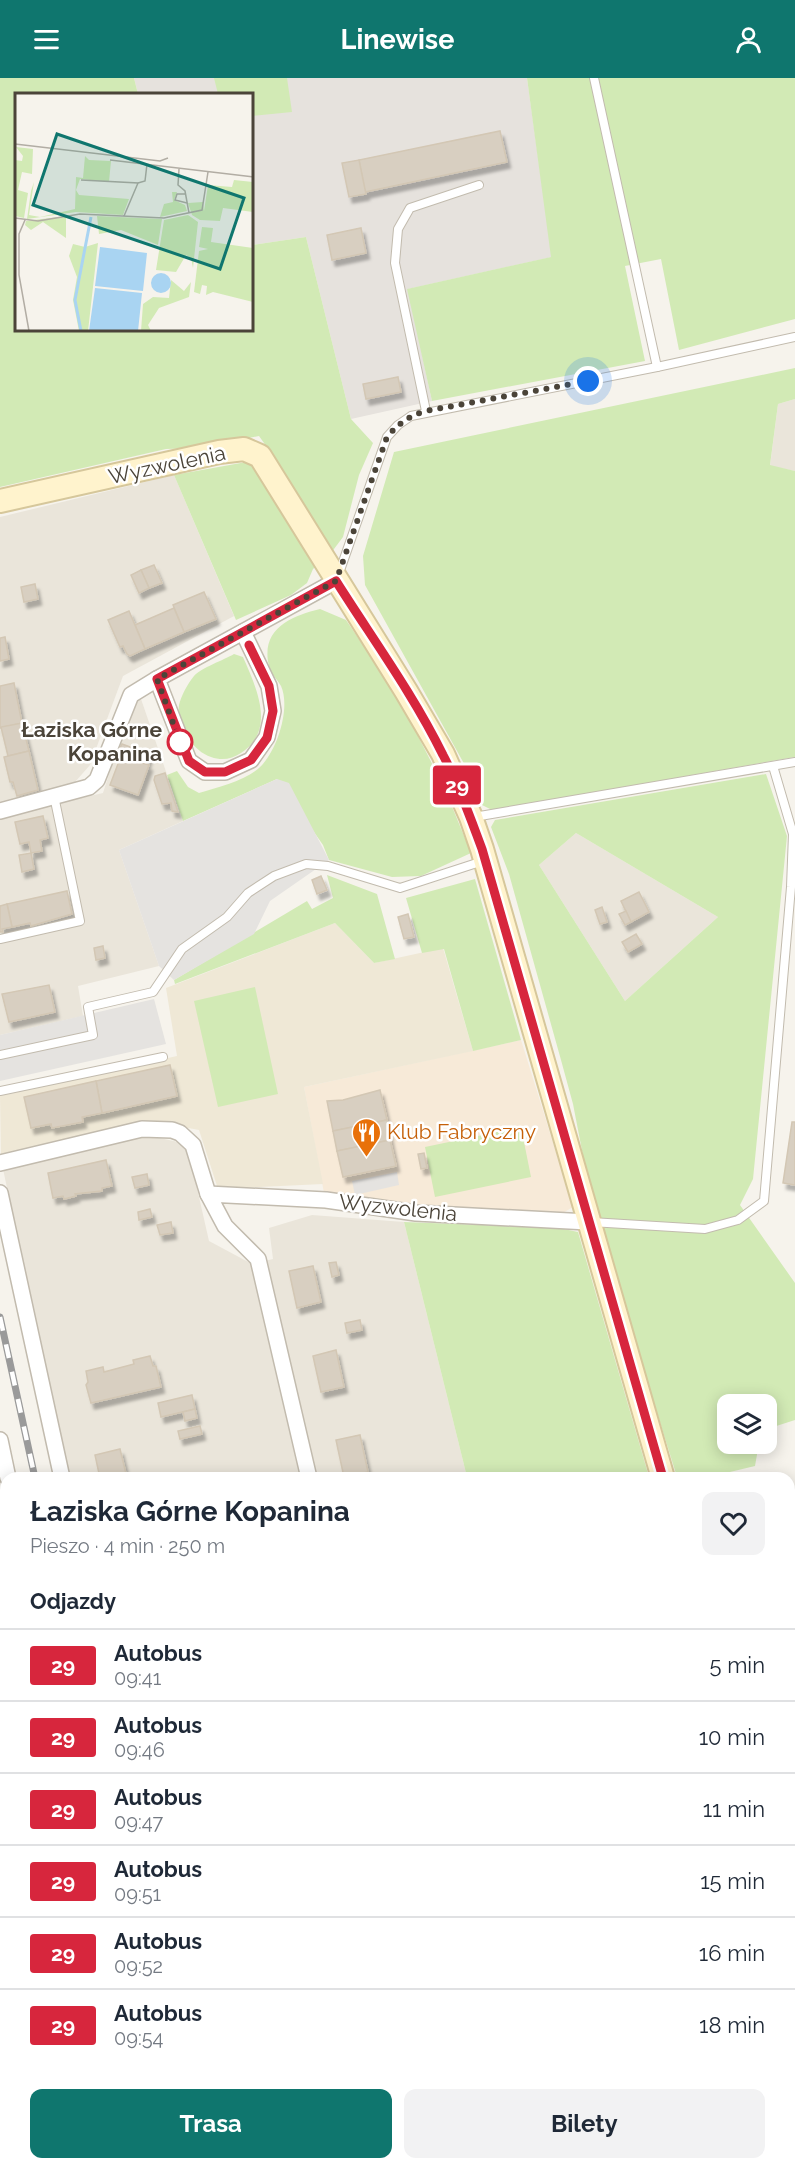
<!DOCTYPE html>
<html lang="pl">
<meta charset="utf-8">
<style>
body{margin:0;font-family:Raleway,sans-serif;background:#f2f2f3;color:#1f2937;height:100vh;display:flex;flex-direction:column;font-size:22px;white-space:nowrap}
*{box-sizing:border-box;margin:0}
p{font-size:20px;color:#747a83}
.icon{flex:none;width:33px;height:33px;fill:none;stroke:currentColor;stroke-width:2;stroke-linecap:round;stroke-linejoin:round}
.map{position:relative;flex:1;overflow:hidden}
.details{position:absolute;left:0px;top:1394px;width:795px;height:698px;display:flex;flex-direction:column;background:#fff;border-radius:18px 18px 0 0;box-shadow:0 3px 15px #0003}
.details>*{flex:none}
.badge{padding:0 12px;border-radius:4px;font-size:21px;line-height:39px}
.fabs{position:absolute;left:717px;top:1316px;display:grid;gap:12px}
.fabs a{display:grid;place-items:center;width:60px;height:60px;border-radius:12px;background:#fff;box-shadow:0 3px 15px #0003;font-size:30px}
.you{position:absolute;width:30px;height:30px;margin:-15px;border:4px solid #fff;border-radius:50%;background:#1a73e8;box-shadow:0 0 0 9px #1a73e833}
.map>.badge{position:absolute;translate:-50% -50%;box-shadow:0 0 0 3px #fff}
h2{padding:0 30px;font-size:22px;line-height:54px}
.round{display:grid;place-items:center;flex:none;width:63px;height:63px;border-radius:12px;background:#f2f2f3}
.overview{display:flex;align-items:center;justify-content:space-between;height:102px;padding:0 30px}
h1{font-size:28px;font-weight:700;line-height:45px}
.action{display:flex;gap:12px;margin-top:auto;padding:12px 30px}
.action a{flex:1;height:69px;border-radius:12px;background:#0f766e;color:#fff;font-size:24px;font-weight:700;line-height:69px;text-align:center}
.action a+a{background:#f2f2f3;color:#1f2937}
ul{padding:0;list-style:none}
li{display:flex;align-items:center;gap:18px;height:72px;padding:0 30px;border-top:2px solid #e0e1e3}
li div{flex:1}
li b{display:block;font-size:22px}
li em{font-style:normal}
li .badge{min-width:66px;font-weight:700;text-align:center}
header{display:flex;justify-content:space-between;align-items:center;height:78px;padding:0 30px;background:#0f766e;color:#fff;font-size:27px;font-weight:700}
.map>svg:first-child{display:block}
.residential{fill:#eae5da}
.commercial{fill:#f7ead8}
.industrial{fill:#e6e2dd}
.education{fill:#efe8d6}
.green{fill:#d2eab5;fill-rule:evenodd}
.parking{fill:#e5e3e0}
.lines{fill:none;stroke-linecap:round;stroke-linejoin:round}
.stream{stroke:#a9d4f2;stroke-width:5}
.building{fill:#d8cfc1;stroke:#d3c7b4;stroke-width:1.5;filter:url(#shadow)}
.lane-casing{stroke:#c2bbae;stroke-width:10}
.street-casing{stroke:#c2bbae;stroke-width:18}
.secondary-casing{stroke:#d6c79b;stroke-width:26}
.lane{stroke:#fff;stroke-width:8}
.street{stroke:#fff;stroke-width:15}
.secondary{stroke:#fff3cd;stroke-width:22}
.rail-casing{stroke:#9a9a9a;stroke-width:7}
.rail{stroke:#fff;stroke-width:4.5;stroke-dasharray:14;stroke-linecap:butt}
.line-casing{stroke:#fff;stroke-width:14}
.line{stroke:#d7263d;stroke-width:9}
.walk{stroke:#4b4439;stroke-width:6;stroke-dasharray:0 10.8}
.stop-dot{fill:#fff;stroke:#d7263d;stroke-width:3}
.labels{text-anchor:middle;stroke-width:5;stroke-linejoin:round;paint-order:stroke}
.street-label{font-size:21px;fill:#4b4439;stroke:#fff}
.stop-label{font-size:21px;font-weight:bold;fill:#4b4439;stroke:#fff;text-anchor:end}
.food-label{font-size:21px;fill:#c56008;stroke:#fff;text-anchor:start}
.inset-river{fill:none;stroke:#a9d4f2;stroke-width:3}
.inset-road{fill:none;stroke:#b2ada4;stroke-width:1.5}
.view{fill:#0f766e;fill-opacity:0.15;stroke:#0f766e;stroke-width:3}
.inset-edge{fill:none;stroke:#4b4439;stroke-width:3}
</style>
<header><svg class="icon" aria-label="menu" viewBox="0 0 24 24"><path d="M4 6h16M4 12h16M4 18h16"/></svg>Linewise<svg class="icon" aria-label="person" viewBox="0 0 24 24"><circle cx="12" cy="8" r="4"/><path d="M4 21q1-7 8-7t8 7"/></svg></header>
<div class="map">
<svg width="795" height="2090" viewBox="0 0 795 2090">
<defs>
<filter id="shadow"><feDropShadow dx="3.5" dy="6" stdDeviation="1.5" flood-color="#0004"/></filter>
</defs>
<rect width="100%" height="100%" fill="#f6f3ec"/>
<g class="residential">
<path d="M795 321V393L770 388 778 326Z"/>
<path d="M174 397 234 538 123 598 90 687 75 704 0 725V439Z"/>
<path d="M141 621 183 743 119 772 159 888 78 908 83 938 0 957V739L103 715 132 625Z"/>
<path d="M576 755 718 839 625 923 539 787Z"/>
<path d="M146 1057 187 1066 209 1163 252 1186 273 1181 269 1150 312 1137 404 1144 467 1399H68L3 1091Z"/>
</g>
<path class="commercial" d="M521 962 573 1129 561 1136 424 1131 324 1115 304 1009Z"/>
<g class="industrial">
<path d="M134 0H527L552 179 408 211 432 323 351 341 306 159 252 167V16H138Z"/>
<path d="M0 1480 6 1508V2085H789V1805L795 1816V2090H0Z"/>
</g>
<path class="education" d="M335 845 374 885 443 870 473 973 304 1009 323 1106 218 1111 199 1052 151 1043 1 1080 0 1017 177 978 166 910Z"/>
<g class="green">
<path d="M0 0H134L138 16H16V252H252V167L306 159 351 341 373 365 359 397 343 459 331 475 313 491 307 505 291 517 236 542 174 397 274 379 259 358 198 370 166 371 0 409Z"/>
<path d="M214 0H287L292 34 252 38V16H218Z"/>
<path d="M527 0H795V241L679 272 661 181 625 188 645 283 432 323 407 211 551 179Z"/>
<path d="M795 290V321L778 326 770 387 795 393V679L492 732 482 727 467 691 365 507 363 478 394 374Z"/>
<path d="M320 531 346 542 397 617 444 709 471 775 421 798 392 799 329 782 323 767 277 701 183 743 167 697 177 693 188 709 199 715C218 709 244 703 259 690 277 674 291 630 281 608 277 601 271 596 269 588 260 551 291 538 320 531Z"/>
<path d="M234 576 243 579C256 609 277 652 241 675 232 681 222 683 211 679 192 673 176 646 179 627 181 618 188 605 194 598 201 590 224 582 234 576Z"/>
<path d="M766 696 787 758 753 1101 740 1127 795 1205V1342L767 1351 766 1326H728V1365H759L755 1388 709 1399H677L592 1124 573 1026 561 982 509 796 491 749 495 742ZM576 755 718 839 625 923 539 787Z"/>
<path d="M327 797 377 816 395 881 374 885 335 845 175 906 174 902 307 823 312 831 333 820Z"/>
<path d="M475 801 521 962 473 973 444 871 422 875 406 820Z"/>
<path d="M255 909 278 1016 218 1029 194 923Z"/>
<path d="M521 1049 531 1099 435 1119 425 1069Z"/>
<path d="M404 1144 559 1150 578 1154 649 1399H467Z"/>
</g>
<g class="parking">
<path d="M277 701 289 705 329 782 270 823 254 856 174 902 159 888 119 772Z"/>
<path d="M154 921 166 966 0 1003V957Z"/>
<path d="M397 1094 399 1107 355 1117 352 1103Z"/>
</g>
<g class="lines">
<path class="stream" d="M789 1457 795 1456"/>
</g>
<g class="building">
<path d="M500 53 507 84 365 114 359 82Z"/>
<path d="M359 82 366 116 349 119 342 85Z"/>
<path d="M361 150 366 175 332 182 327 157Z"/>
<path d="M398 299 401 314 366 321 363 306Z"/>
<path d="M154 487 162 505 149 510 141 492Z"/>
<path d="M141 492 149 510 139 515 131 497Z"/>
<path d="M35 506 38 521 24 524 21 509Z"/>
<path d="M204 514 216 541 184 554 173 527Z"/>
<path d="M174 530 184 554 145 571 135 547Z"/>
<path d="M129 533 145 571 130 578 127 576 123 568 120 569 108 542Z"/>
<path d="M5 559 9 581 0 583V560Z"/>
<path d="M14 605 22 645 0 650V608Z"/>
<path d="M22 645 29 673 8 678 1 649Z"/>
<path d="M122 666 149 676 146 686 117 676Z"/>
<path d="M29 673 38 712 17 718 13 704H10L4 679Z"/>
<path d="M121 678 149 687 138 717 110 707Z"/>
<path d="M165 695 178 734 172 733 171 725 162 726 154 702 155 698Z"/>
<path d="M43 738 48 760 40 762 42 773 31 775 29 764 20 766 15 744Z"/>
<path d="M31 775 34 791 22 794 19 777Z"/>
<path d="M321 798 327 812 317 816 312 802Z"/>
<path d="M67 813 72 836 31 848 30 845 12 849 7 826Z"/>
<path d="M639 814 649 834 631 844 621 823Z"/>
<path d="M7 826 12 849 2 851 3 854H0V828Z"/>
<path d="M602 829 607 844 600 846 595 832Z"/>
<path d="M626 833 631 844 625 847 619 836Z"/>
<path d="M408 836 414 859 404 861 398 839Z"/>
<path d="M636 856 642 866 628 874 622 864Z"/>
<path d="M103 868 105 880 96 882 94 870Z"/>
<path d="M49 907 55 934 9 944 2 916Z"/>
<path d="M170 987 177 1018 102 1035 96 1003Z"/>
<path d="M96 1003 102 1035 82 1039 83 1044 52 1050 51 1046 31 1050 24 1019Z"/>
<path d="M380 1012 387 1042 333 1053 327 1023 343 1022Z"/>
<path d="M387 1042 390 1062 337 1073 333 1053Z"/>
<path d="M792 1044H795V1107L783 1105Z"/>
<path d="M390 1062 396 1088 343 1099 337 1073Z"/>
<path d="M424 1075 427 1090 421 1091 418 1076Z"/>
<path d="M106 1082 112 1108 102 1110V1113L75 1116 76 1118 64 1121 63 1118 53 1120 48 1095Z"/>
<path d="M147 1096 149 1107 135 1110 132 1099Z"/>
<path d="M150 1131 152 1139 139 1142 138 1134Z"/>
<path d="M171 1144 173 1155 160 1157 157 1147Z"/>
<path d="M336 1184 339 1197 332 1199 329 1185Z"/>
<path d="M313 1188 321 1224 297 1230 289 1193Z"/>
<path d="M360 1242 362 1252 347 1255 345 1245Z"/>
<path d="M336 1272 344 1309 321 1314 313 1278Z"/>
<path d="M150 1278 153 1288H156L161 1309 91 1325 86 1307 88 1304 86 1293 103 1289 104 1294 134 1286 133 1282Z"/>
<path d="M192 1317 195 1331 161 1339 158 1325Z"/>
<path d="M195 1331 197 1340 185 1343 183 1334Z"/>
<path d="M200 1348 202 1356 180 1361 178 1353Z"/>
<path d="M360 1357 368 1394 344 1399 336 1362Z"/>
<path d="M120 1371 127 1400H100L95 1377Z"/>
<path d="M0 1471 6 1499V1530L0 1531Z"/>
<path d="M795 1542V1589H791V1595L789 1596V1543Z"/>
<path d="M0 1591 6 1616V1636L0 1637Z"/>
<path d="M6 1686V1765L0 1766V1687Z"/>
<path d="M6 1788V1820L0 1822V1790Z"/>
<path d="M6 1825V1851L0 1852V1826Z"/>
<path d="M6 1851V1887L0 1858V1852Z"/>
<path d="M789 1881H791L795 1899V1999L789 2001Z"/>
<path d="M0 2045 6 2071V2085H9L10 2090H0Z"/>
<path d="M69 2085H112L113 2090H70Z"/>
<path d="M296 2085H307L309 2090H273Z"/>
<path d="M368 2085H405L382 2090H369Z"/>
</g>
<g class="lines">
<defs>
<g id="lane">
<path d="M594 0 657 289"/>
<path d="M426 333 395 185 398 151 410 130 479 107"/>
<path d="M338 498 387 359 398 347 411 338 657 289 795 259"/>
<path d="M474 739 795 684"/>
<path d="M0 861 80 843 54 718"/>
<path d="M0 977 93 957 88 929 153 914 182 871 227 839 248 815 274 798 306 786 328 788 400 810 483 783"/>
<path d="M0 1013 163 979"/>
<path d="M591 1144 705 1151 738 1142 764 1123 791 809 793 756 773 688"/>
</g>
<g id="street">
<path d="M157 601 189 683 205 694H225L251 682 267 659 273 633 269 608 243 554"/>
<path d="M0 733 89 709 97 702 131 617 157 601 336 503"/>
<path d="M0 1085 142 1051 172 1052 180 1055 193 1067 208 1116"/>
<path d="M0 1115 62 1400"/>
<path d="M0 1362 8 1400"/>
<path d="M309 1400 258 1181 225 1148 208 1116 326 1122 416 1135 588 1144"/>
<path d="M159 2085 160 2090"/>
</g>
<g id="secondary">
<path d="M0 423 219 374 244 371 260 378 406 613 443 676 471 739 482 771 663 1400"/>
<path d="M789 1747 795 1756"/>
</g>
</defs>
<use href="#lane" class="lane-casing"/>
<use href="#street" class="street-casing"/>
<use href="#secondary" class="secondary-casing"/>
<use href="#lane" class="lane"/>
<use href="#street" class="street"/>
<use href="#secondary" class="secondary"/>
<defs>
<g id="rail">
<path d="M0 1239 35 1400"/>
<path d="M0 1536 6 1563"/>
<path d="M122 2085 124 2090"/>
<path d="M184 2085 185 2090"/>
</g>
</defs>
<use href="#rail" class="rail-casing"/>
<use href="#rail" class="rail"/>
</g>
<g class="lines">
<defs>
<path id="line" d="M249 567 269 608 273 633 267 660 251 682 225 694H205L189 683 157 601 336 503C372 560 413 616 443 677 459 707 470 739 482 771L663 1400"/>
</defs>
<use href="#line" class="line-casing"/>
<use href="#line" class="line"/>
<path class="walk" d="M180 664 157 601 336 503 387 359C399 345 409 338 426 333L588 303"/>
</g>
<defs>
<symbol id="restaurant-pin" viewBox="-11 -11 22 30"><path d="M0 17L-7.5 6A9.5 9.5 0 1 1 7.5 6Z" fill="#e8710a" stroke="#fff"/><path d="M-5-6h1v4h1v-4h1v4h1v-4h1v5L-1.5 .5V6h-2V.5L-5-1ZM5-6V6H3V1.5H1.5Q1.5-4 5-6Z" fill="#fff"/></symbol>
</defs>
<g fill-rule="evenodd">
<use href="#restaurant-pin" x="350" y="1038" width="33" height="45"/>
</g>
<circle class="stop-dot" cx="180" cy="664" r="12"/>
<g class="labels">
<g class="street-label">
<text transform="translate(167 387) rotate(-12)" y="7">Wyzwolenia</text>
<text transform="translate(398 1130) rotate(6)" y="7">Wyzwolenia</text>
</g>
<g class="stop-label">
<text x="162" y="659">Łaziska Górne<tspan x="162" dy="24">Kopanina</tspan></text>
</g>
<g class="food-label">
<text x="387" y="1061">Klub Fabryczny</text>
</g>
</g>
<g transform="translate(15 15)">
<rect width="238" height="238" fill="#f6f3ec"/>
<path d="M1 54 18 56 17 81 7 79 3 97 13 100 9 125 0 123V67L7 68 8 63ZM70 63 74 67 96 68 94 89 65 86 61 97 64 102 114 106 108 122 61 119 12 126 16 98 19 89 14 122 25 124 60 116 61 84 68 85ZM219 87 238 89V119L208 115 205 128 185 127 177 122 173 110 188 109 189 118 193 92 217 94ZM157 99H162L159 107 170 112 172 118 145 124 149 111 158 109ZM173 122 183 129 178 175 176 165 171 162 161 179 141 177 149 127ZM51 123V145L28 129 16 137 10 132 11 128ZM82 123 147 126 143 152 106 137 84 141ZM187 134 198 135 196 149 238 155V209L198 199 191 202 192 193 187 192 185 201 179 199 184 158 193 156 184 154ZM83 150 73 238H64L58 207 62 184 54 163 58 151 70 154ZM156 187 169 198 176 189 174 204 144 215 133 232 136 238H126L128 211 138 204 154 205Z" fill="#d2eab5"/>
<path d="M85 154 132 160 128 198 80 193ZM136 190a10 10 0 1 1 20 0a10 10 0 1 1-20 0ZM80 195 127 200 123 238H74Z" fill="#a9d4f2"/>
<path class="inset-river" d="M66 238 60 207 76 124"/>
<path class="inset-road" d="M0 51 145 68 153 65M95 67 239 84M164 76 163 92 170 98 174 120M66 87 123 90 109 123M123 90 130 88 132 71M171 101H162L160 107 172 110M0 125 23 128 65 121 149 125 187 117 193 79M10 127 4 141V182L14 238"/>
<path class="view" d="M42 41 229 105 205 176 18 112Z"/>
<rect width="238" height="238" class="inset-edge"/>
</g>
</svg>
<div class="fabs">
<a><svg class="icon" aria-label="layers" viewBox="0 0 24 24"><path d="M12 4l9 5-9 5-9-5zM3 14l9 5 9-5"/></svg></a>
</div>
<div class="you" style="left:588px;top:303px"></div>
<b class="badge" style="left:457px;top:707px;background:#d7263d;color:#fff">29</b>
<section class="details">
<div class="overview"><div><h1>Łaziska Górne Kopanina</h1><p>Pieszo · 4 min · 250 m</p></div><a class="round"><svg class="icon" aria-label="heart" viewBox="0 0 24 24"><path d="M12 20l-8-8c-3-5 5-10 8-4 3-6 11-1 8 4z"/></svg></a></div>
<h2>Odjazdy</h2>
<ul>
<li><span class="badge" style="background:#d7263d;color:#fff">29</span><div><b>Autobus</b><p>09:41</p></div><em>5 min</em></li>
<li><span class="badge" style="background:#d7263d;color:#fff">29</span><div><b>Autobus</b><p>09:46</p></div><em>10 min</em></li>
<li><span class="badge" style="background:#d7263d;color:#fff">29</span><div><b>Autobus</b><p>09:47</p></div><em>11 min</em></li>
<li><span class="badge" style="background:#d7263d;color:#fff">29</span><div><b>Autobus</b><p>09:51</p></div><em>15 min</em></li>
<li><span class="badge" style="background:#d7263d;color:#fff">29</span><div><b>Autobus</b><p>09:52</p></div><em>16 min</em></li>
<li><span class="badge" style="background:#d7263d;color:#fff">29</span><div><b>Autobus</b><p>09:54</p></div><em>18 min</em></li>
</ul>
<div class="action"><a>Trasa</a><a>Bilety</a></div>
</section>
</div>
